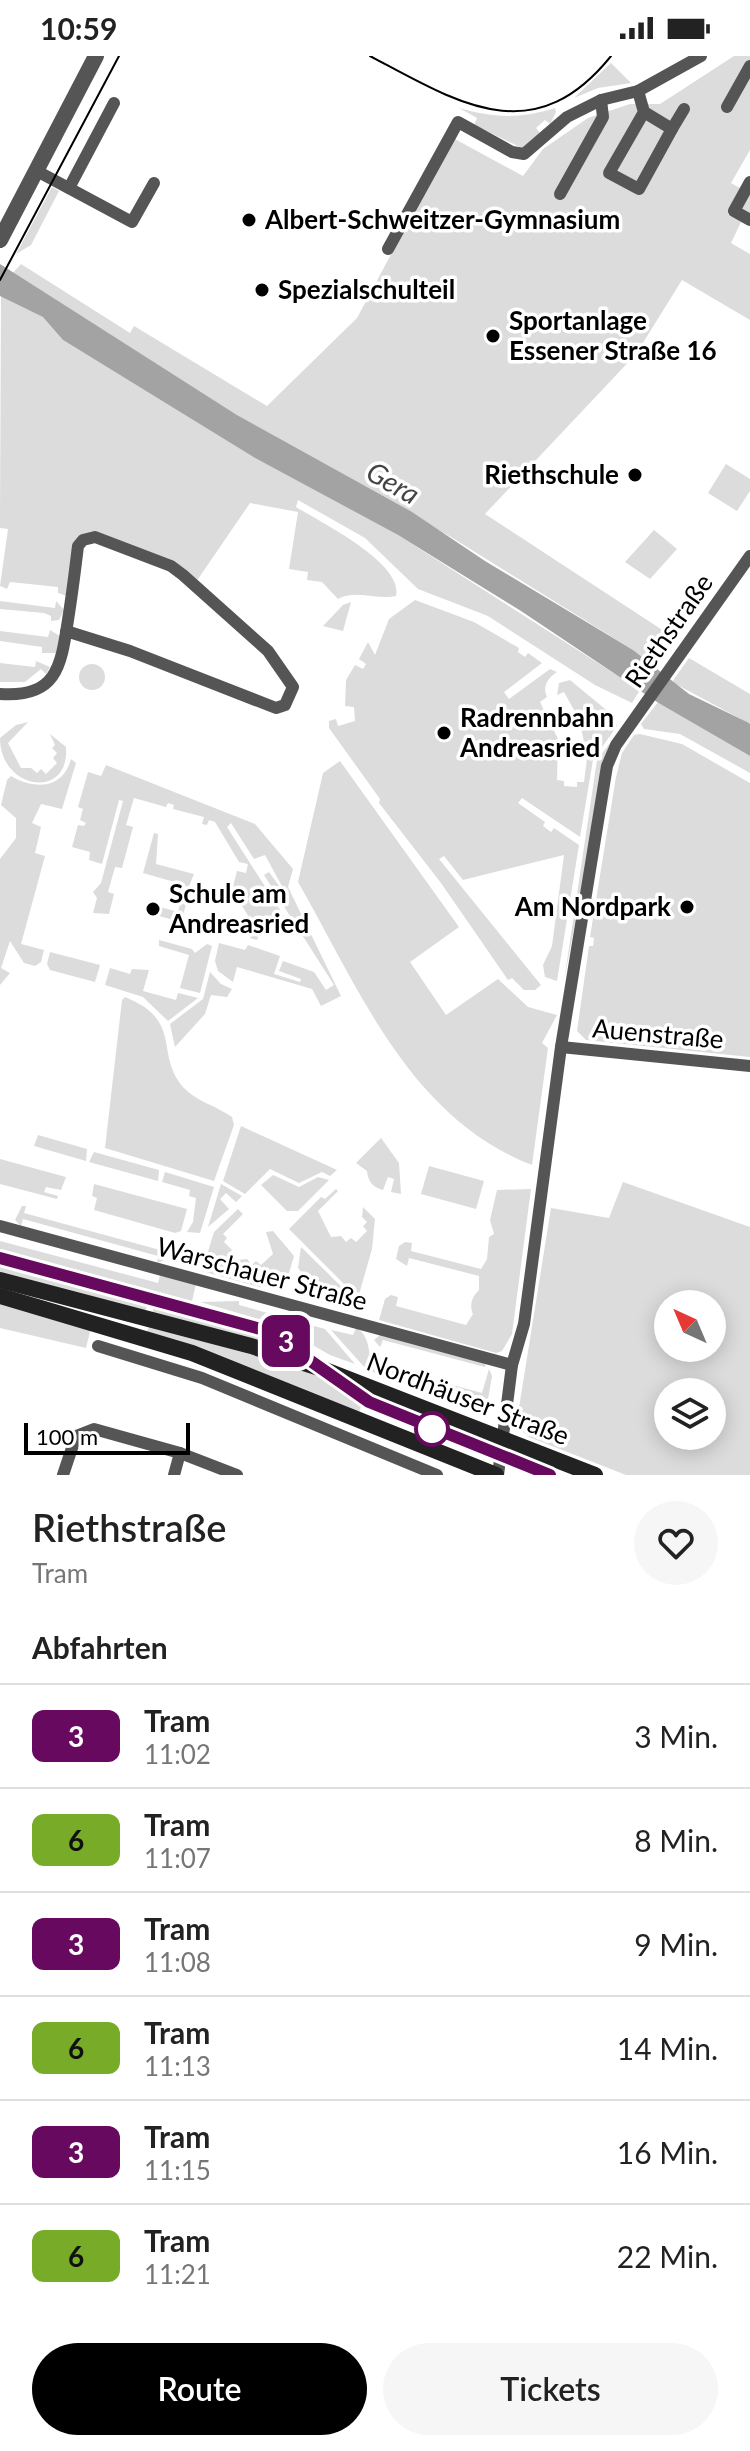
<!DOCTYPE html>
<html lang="de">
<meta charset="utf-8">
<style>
body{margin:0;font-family:Lato,sans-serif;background:#f6f6f6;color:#222;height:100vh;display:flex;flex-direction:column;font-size:30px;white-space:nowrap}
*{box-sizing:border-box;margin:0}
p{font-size:26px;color:#767676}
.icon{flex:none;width:44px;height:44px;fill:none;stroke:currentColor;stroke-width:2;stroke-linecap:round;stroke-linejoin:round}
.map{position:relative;height:1419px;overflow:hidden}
.side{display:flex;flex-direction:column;background:#fff;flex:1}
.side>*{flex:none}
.badge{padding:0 16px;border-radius:12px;font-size:28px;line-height:52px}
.needle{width:52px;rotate:316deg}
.controls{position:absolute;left:654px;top:1234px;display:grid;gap:16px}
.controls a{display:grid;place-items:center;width:72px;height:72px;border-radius:50%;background:#fff;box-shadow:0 4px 20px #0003;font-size:40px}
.scale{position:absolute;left:24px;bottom:20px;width:166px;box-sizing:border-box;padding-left:8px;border:4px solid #000;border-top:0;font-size:22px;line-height:28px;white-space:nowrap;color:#000;-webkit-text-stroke:6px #fff;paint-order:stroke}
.map>.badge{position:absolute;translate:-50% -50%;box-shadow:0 0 0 4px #fff}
h2{padding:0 32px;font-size:30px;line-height:72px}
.round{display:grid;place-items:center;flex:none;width:84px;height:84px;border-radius:42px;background:#f6f6f6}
.headline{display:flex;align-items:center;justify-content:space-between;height:136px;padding:0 32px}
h1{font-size:38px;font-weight:600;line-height:60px}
.cta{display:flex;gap:16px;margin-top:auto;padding:16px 32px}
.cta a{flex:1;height:92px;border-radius:48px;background:#000;color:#fff;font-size:32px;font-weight:600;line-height:92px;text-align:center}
.cta a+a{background:#f6f6f6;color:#222}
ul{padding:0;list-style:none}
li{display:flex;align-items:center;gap:24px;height:104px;padding:0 32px;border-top:2px solid #e0e0e0}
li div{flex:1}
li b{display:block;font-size:30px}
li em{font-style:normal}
li .badge{min-width:88px;font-weight:700;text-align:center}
.status{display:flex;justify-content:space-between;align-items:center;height:56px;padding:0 40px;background:#fff;direction:ltr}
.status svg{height:22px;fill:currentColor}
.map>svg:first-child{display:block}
.green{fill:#dcdcdc;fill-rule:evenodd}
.water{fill:#a3a3a3}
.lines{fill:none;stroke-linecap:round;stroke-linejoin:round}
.minor{stroke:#555;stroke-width:12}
.tertiary{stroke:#555;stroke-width:16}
.secondary{stroke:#222;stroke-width:16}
.tram{stroke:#000;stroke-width:2}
.line-casing{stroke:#fff;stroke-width:18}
.line{stroke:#67095f;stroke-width:12}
.poi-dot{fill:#000;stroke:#fff;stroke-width:3}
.stop-dot{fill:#fff;stroke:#67095f;stroke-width:4}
.labels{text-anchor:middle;stroke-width:7;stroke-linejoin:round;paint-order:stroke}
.poi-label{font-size:26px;font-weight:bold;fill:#000;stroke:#fff;text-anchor:start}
.street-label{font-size:26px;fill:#000;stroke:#fff}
.water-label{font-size:28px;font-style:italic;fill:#444;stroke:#fff}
</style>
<div class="status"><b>10:59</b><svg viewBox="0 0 49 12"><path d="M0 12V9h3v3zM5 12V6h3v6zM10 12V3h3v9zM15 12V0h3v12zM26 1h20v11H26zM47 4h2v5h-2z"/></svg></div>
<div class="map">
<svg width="750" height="1419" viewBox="0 0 750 1419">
<rect width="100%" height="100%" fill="#fff"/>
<g class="green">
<path d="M734 0H750V94L731 127 750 138V161L731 151 728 158 741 166 731 187 750 198V264L682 224 636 298 485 458 670 579 667 596 655 614 633 594 451 481 237 359 13 217 21 208 130 277 134 270 267 350 357 262 453 82 523 120 543 93 588 62 630 48H660Z"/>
<path d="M611 7 631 27 598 32 574 42Z"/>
<path d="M459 52C494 62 520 63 555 52L556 56 550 68 545 64 536 72 540 77 522 92 474 69 477 62Z"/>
<path d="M52 131 59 135 31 189 16 198Z"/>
<path d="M1 240 44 261 63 284 255 402 398 479 640 634 632 647 595 629 488 560 418 533 365 482 298 444 296 451C320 466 404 507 396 540 377 544 354 533 338 543L322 526 307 524 308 516 289 513 298 456 250 447 196 526 83 480 67 540 58 537V531L10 526 7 533 0 530 8 473 0 472V464Z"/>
<path d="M726 408 750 423V435L737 455 708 437Z"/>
<path d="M654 474 677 493 650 523 625 506Z"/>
<path d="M415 544 474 566 519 592 518 596 525 601 528 597 542 607 504 636 509 643 550 613 557 616C548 622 542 630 547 641L540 646 558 683 557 724 564 725V730L577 731V726H584L589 687 584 686 579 663 564 636 557 639 559 627 570 624 610 657 604 666 609 669 614 662 617 670 593 704 580 781 522 742 518 747 545 766 543 770 551 776 554 772 579 789 557 925 545 921 543 909 552 890 564 799 463 824 444 800 439 803 541 929 535 934H524L512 922 508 924 441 827 379 747 380 743 329 672V665L336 663 338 670 355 665 354 651 345 650 346 624 355 609 363 613 366 608 359 603 368 586 375 599 389 563Z"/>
<path d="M0 545 55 552 56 545 64 554 59 564 51 565V560L44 557 0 553Z"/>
<path d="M351 546 343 575 323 570 343 549Z"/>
<path d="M50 574 60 580 57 597H42V591L0 585V575L48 581Z"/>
<path d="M689 602 750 638V668L672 626Z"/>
<path d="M36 605 50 611 46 618 41 613 25 626H0V607L35 611Z"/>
<circle cx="92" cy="621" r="13"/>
<path d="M658 646 750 700V717L680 678 644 673 641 668Z"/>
<path d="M28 666 8 687 21 712H31L37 717 41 713 46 718 57 707 53 702 57 697 52 692 55 689 50 678 66 691C70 745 0 734 0 682L16 669Z"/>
<path d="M640 678 682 688 750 727V1001L586 984 577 975 589 890H593L594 882 590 881 616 721 622 697 634 679Z"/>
<path d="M613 683 608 693 564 925 597 704Z"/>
<path d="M71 703 76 707 62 753 41 748 32 767 41 771 35 797 45 800 21 888 44 894 41 906 35 910 24 907 10 885 1 912 10 917 0 929V803L16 782V762L1 749 7 724 11 720C35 734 63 733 71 703Z"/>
<path d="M340 705 459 871 410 906 446 959 498 923 528 951 557 959 542 987 548 992 532 1109C409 1061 360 934 298 826L323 717Z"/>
<path d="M106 709 255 768 293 813 288 831 341 940 321 950 312 933 237 911 233 926 218 915 215 905 219 887 245 894 248 889 280 900 274 918 300 926 301 923 279 915 283 905 314 916 326 934 334 929 264 819 269 816 290 845 265 799 254 803 231 767 227 771 296 879 263 868 257 884 250 882 254 869 242 850 249 843 247 841 240 847 232 834 237 815 246 817 248 808 239 806 215 766 209 764 207 769 202 768 204 761 173 753 174 749 168 747 166 751 134 742 126 769 133 771 122 812 115 811 108 836 114 838 109 858 93 857 97 842 93 836 101 827 123 745 119 744 102 808 89 804 90 796 72 791 78 769 84 770 86 767 80 764 83 753 78 751 88 716 101 720Z"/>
<path d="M154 777 158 778 156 808 194 818 185 840H182L185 829 143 817Z"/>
<path d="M181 843 187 845 181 866 144 856 146 847 178 856Z"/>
<path d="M159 884 192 893 195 897 207 888 212 890 200 937 180 932 189 899 159 890Z"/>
<path d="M50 896 100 909 95 926 50 914 47 908Z"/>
<path d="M110 912 130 918 132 913 149 914 143 935 176 944 178 937 198 942 168 965 143 941 105 929Z"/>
<path d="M210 916 221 928 232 933 227 941 211 939 205 958 175 991 170 968 203 943Z"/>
<path d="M125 941C184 965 154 997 183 1031 195 1045 217 1050 232 1061L234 1069 214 1125 105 1092 122 944Z"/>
<path d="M241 1070 337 1114 330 1120 322 1116 299 1127 270 1113 245 1138 223 1125Z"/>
<path d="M38 1079 87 1093 86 1105 34 1090Z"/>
<path d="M381 1082 399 1107 401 1138 391 1136 394 1123 388 1121 383 1134C372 1131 368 1125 367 1115L356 1107Z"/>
<path d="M94 1096 159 1114 158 1125 89 1106Z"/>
<path d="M0 1103 66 1121 61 1134 46 1131 44 1136 58 1140 57 1143 0 1128Z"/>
<path d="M429 1110 484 1125 476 1153 421 1138Z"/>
<path d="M165 1116 214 1131 200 1177 187 1176 193 1166 196 1142 189 1140 190 1134 162 1126Z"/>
<path d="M273 1119 299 1131 318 1121 329 1124 298 1155H287L261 1129Z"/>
<path d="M623 1126 750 1171V1419H626L529 1381 520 1373 518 1358 551 1152 609 1162ZM668 1248H712V1292H668ZM668 1336H712V1380H668Z"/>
<path d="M94 1128 187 1153 181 1175 175 1177 94 1154 97 1142 92 1140Z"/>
<path d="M221 1128 242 1140 236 1146 226 1137 220 1143 229 1153 208 1171Z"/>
<path d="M336 1133 338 1135 318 1155 331 1181 341 1180 346 1186 351 1182 356 1186 367 1175 363 1170 367 1166 362 1161 363 1151 375 1163 372 1193 358 1242 289 1173 321 1141 325 1143Z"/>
<path d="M531 1133 512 1278 502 1295 496 1297 379 1264 385 1243 391 1239 398 1241 396 1250 466 1269 473 1258C469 1250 472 1240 479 1234V1220L409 1202 407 1210 396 1203 399 1190 405 1186 412 1187 411 1195 481 1213 487 1203 489 1181 494 1178 490 1164 497 1134Z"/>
<path d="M22 1150H26L24 1157 160 1194 163 1187 168 1193 165 1204 157 1207 158 1200 23 1163 21 1170 15 1164Z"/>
<path d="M238 1153 243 1158 223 1178 227 1182 224 1186 232 1194 230 1197 237 1204 247 1203 252 1209 256 1205 261 1209 273 1198 266 1176 273 1175 294 1200 286 1227 273 1224 260 1231 202 1215 214 1176Z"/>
<path d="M0 1185 158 1227 160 1219 196 1228 192 1245 0 1193Z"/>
<path d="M301 1191 357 1246 317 1235 298 1212Z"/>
<path d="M0 1211 147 1250 145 1256 0 1218Z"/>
<path d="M239 1245V1249L325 1273 355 1308 330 1299 276 1268 200 1246Z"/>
<path d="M0 1246 91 1271 86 1292 0 1272Z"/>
<path d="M154 1251 263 1281 261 1286 152 1258Z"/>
<path d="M149 1270 317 1317 361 1351 358 1359 253 1313 147 1276Z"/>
<path d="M356 1272C367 1276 371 1296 369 1306L482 1337 489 1313 492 1320 487 1349 481 1353 367 1314 331 1274 353 1279Z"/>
<path d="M380 1279 486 1307 485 1311 383 1284 380 1291 374 1284Z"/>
</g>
<path class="water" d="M0 208 237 359 412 456 485 505 633 594 689 638 747 666 750 668V700L657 646 521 555 398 479 255 402 63 284 43 261 0 240Z"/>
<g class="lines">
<g class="minor">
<path d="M638 35 644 56 672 73 639 133 609 117 644 56"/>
<path d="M727 51 750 10"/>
<path d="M672 73 684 53"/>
<path d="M35 114 132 166 154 127"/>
<path d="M750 126 734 155 750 164"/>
<path d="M69 132 114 47"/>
<path d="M560 138 603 61 601 44"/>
<path d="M388 193 458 66 512 96 524 98 567 61 601 44 638 35 701 0"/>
<path d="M0 638C57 642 61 610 68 564 72 539 75 515 78 490L83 484 95 481 171 510 183 519 268 595 293 631 285 649 276 652 130 595 66 575"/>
<path d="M561 991 750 1010"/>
<path d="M0 1170 512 1309"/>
<path d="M98 1290 202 1322 437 1419"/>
<path d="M63 1419 76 1380 94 1373 180 1397 237 1419"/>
<path d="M174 1419 180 1397"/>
<path d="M498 1419 512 1309 524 1268 561 991 607 710 616 689 750 500"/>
</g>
<path class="tertiary" d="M0 184 96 0"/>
<g class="secondary">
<path d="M0 1224 251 1290 325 1314 595 1419"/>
<path d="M0 1240 192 1297 496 1419"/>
</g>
<g class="tram">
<path d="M370 0C457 46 533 97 611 0"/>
<path d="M0 224 119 0"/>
<path d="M0 1202 258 1271 286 1285 369 1346 550 1419"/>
</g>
</g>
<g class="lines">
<defs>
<path id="line" d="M0 1202 268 1275 369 1346 550 1419"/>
</defs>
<use href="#line" class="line-casing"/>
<use href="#line" class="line"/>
</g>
<g class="poi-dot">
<circle cx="249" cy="164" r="8"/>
<circle cx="262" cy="234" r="8"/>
<circle cx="493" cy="280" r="8"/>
<circle cx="635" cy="419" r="8"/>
<circle cx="444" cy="677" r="8"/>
<circle cx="687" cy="851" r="8"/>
<circle cx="153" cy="853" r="8"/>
</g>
<circle class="stop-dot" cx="432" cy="1373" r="16"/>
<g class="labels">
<g class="poi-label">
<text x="265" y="173">Albert-Schweitzer-Gymnasium</text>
<text x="278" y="243">Spezialschulteil</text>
<text x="509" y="274">Sportanlage<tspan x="509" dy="30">Essener Straße 16</tspan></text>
<text x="619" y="428" text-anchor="end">Riethschule</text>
<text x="460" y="671">Radrennbahn<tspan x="460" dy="30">Andreasried</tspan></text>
<text x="169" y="847">Schule am<tspan x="169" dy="30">Andreasried</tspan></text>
<text x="671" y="860" text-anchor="end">Am Nordpark</text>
</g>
<g class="street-label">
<text transform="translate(669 575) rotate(-55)" y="9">Riethstraße</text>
<text transform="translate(658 978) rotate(5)" y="9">Auenstraße</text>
<text transform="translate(262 1218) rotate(15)" y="9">Warschauer Straße</text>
<text transform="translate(468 1343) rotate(21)" y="9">Nordhäuser Straße</text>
</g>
<g class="water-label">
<text transform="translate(393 427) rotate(30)" y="10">Gera</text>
</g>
</g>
</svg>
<div class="controls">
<a><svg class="needle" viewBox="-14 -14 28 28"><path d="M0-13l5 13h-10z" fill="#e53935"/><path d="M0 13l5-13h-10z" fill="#767676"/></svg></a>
<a><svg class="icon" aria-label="layers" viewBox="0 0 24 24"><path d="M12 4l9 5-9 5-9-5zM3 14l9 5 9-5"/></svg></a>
</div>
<div class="scale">100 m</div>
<b class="badge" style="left:286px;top:1285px;background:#67095f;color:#fff">3</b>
</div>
<section class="side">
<div class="headline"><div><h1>Riethstraße</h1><p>Tram</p></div><a class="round"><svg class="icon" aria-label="heart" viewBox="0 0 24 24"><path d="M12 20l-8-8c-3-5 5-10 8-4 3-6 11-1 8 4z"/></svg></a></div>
<h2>Abfahrten</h2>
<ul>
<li><span class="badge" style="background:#67095f;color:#fff">3</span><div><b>Tram</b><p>11:02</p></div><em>3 Min.</em></li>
<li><span class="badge" style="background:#78ac28;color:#111">6</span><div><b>Tram</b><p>11:07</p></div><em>8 Min.</em></li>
<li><span class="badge" style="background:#67095f;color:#fff">3</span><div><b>Tram</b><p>11:08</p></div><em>9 Min.</em></li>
<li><span class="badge" style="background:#78ac28;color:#111">6</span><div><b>Tram</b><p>11:13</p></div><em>14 Min.</em></li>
<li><span class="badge" style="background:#67095f;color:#fff">3</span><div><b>Tram</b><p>11:15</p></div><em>16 Min.</em></li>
<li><span class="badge" style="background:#78ac28;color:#111">6</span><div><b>Tram</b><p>11:21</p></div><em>22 Min.</em></li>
</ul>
<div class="cta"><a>Route</a><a>Tickets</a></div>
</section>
